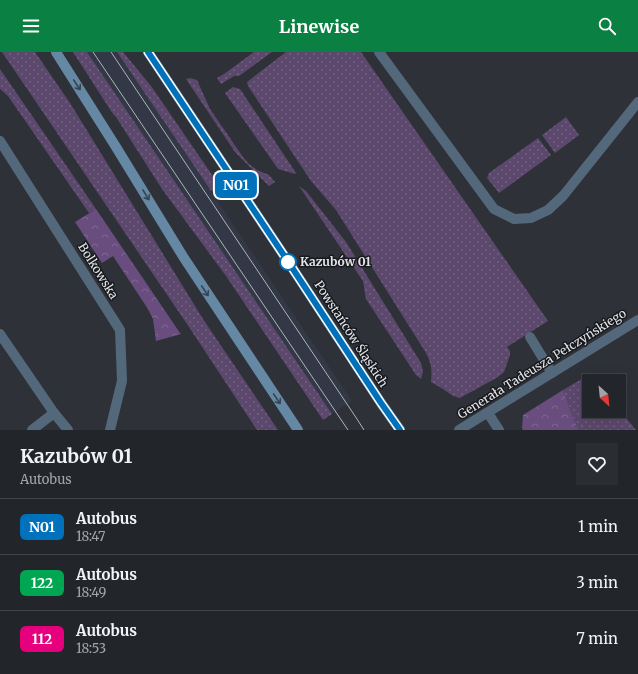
<!DOCTYPE html>
<html lang="pl">
<meta charset="utf-8">
<style>
body{margin:0;font-family:Merriweather,serif;background:#2a2d32;color:#f1f3f6;height:100vh;display:flex;flex-direction:column;font-size:15px;white-space:nowrap}
*{box-sizing:border-box;margin:0}
p{font-size:13px;color:#a2a5a8}
.icon{flex:none;width:22px;height:22px;fill:none;stroke:currentColor;stroke-width:2;stroke-linecap:round;stroke-linejoin:round}
.map{position:relative;height:378px;overflow:hidden}
.panel{display:flex;flex-direction:column;background:#22252a;flex:1}
.panel>*{flex:none}
.badge{padding:0 8px;border-radius:6px;font-size:14px;line-height:26px}
.needle{width:26px;rotate:153deg}
.fabs{position:absolute;left:582px;top:322px;display:grid;gap:8px}
.fabs a{display:grid;place-items:center;width:44px;height:44px;border-radius:0px;background:#22252a;box-shadow:0 4px 16px #0002,0 0 0 1px #3f4247;font-size:20px}
.map>.badge{position:absolute;translate:-50% -50%;box-shadow:0 0 0 2px #fff}
.round{display:grid;place-items:center;flex:none;width:42px;height:42px;border-radius:0px;background:#2a2d32}
.head{display:flex;align-items:center;justify-content:space-between;height:68px;padding:0 20px}
h1{font-size:19px;font-weight:700;line-height:30px}
ul{padding:0;list-style:none}
li{display:flex;align-items:center;gap:12px;height:56px;padding:0 20px;border-top:1px solid #3f4247}
li div{flex:1}
li b{display:block;font-size:15px}
li em{font-style:normal}
li .badge{min-width:44px;font-weight:700;text-align:center}
header{display:flex;justify-content:space-between;align-items:center;height:52px;padding:0 20px;background:#0b8043;color:#fff;font-size:18px;font-weight:700}
.map>svg:first-child{display:block}
.built{fill:#323845}
.grass{fill:url(#grass-dots)}
.forest{fill:url(#forest-crowns)}
.lines{fill:none;stroke-linecap:round;stroke-linejoin:round}
.service{stroke:#53697b;stroke-width:10}
.minor{stroke:#53697b;stroke-width:10}
.secondary{stroke:#6588a4;stroke-width:10}
.tram{stroke:#b2b4b9;stroke-width:1}
.oneway{stroke:#364552}
.line-casing{stroke:#fff;stroke-width:9}
.line{stroke:#0072bc;stroke-width:6}
.stop-dot{fill:#fff;stroke:#0072bc;stroke-width:2}
.labels{text-anchor:middle;stroke-width:3;stroke-linejoin:round;paint-order:stroke}
.stop-label{font-size:12px;font-weight:bold;fill:#e3e5ea;stroke:#17191c;text-anchor:start}
.street-label{font-size:12px;fill:#e3e5ea;stroke:#17191c}
</style>
<header><svg class="icon" aria-label="menu" viewBox="0 0 24 24"><path d="M4 6h16M4 12h16M4 18h16"/></svg>Linewise<svg class="icon" aria-label="search" viewBox="0 0 24 24"><circle cx="10" cy="10" r="6"/><path d="M15 15l6 6"/></svg></header>
<div class="map">
<svg width="638" height="378" viewBox="0 0 638 378">
<defs>
<pattern id="grass-dots" width="8" height="8" patternUnits="userSpaceOnUse"><rect width="8" height="8" fill="#5c486d"/><path d="M2 2h.1M6 6h.1" fill="none" stroke="#736282" stroke-width="1.8" stroke-linecap="round"/></pattern>
<pattern id="forest-crowns" width="20" height="18" patternUnits="userSpaceOnUse"><rect width="20" height="18" fill="#694d7f"/><path d="M2 6a3 3 0 1 1 6 0M12 15a3 3 0 1 1 6 0" fill="none" stroke="#7e6691"/></pattern>
</defs>
<rect width="100%" height="100%" fill="#2e3138"/>
<path class="built" d="M87 0H117L352 349 332 362Z"/>
<g class="grass">
<path d="M2 0H35L70 51 203 267 278 378H257L189 275Z"/>
<path d="M73 0H87L332 362 323 368 226 224 162 137 116 65 113 62Z"/>
<path d="M117 0H123L151 34 219 133 211 139Z"/>
<path d="M254 0H272L239 24H234L221 32 217 26 224 22Z"/>
<path d="M286 0H361L548 269 507 295 510 299V303L504 320 498 325 460 346 453 344 443 337 431 330C432 318 432 313 426 301L336 158 311 129 248 34 247 30Z"/>
<path d="M0 17 96 157 89 161 8 44 0 37Z"/>
<path d="M190 26 197 28 210 57 243 105 249 112 257 118 269 123 275 130 269 134 235 100 186 27Z"/>
<path d="M233 35 240 37 296 121 295 122 278 117 225 41Z"/>
<path d="M566 65 579 83 555 101 542 83Z"/>
<path d="M538 86 551 103 499 141 487 126 489 121Z"/>
<path d="M299 134 306 139 346 190 421 311 423 320 421 327 416 323 366 247 363 229Z"/>
<path d="M590 322 596 329H589V359H619V357L636 378H579L575 370 563 338Z"/>
</g>
<g class="forest">
<path d="M96 157 180 281 181 282 156 289 153 267 148 257 113 204 102 211 75 170Z"/>
<path d="M563 338 575 370 579 378H523L522 376 523 363Z"/>
</g>
<g class="lines">
<g class="service">
<path d="M379 0 494 157 514 167 531 166 548 158 563 144 638 50"/>
<path d="M0 282 54 361 32 378"/>
<path d="M530 285 552 321"/>
</g>
<g class="minor">
<path d="M0 89 120 278 122 329 110 378"/>
<path d="M54 361 68 378"/>
<path d="M488 361 499 378"/>
<path d="M459 378 638 268"/>
</g>
<g class="secondary">
<path d="M56 0 116 95 184 206 298 378"/>
<path d="M148 0 289 211 381 351 400 378"/>
</g>
<g class="tram">
<path d="M93 0 348 378"/>
<path d="M111 0 357 367 364 378"/>
</g>
</g>
<defs><path id="oneway-shaft" d="M-6 0H5M1.5-3L5.5 0L1.5 3" fill="none" stroke-width="1.6" stroke-linecap="round" stroke-linejoin="round"/></defs>
<g class="oneway">
<use href="#oneway-shaft" transform="translate(77 33) rotate(57)"/>
<use href="#oneway-shaft" transform="translate(146 143) rotate(59)"/>
<use href="#oneway-shaft" transform="translate(205 239) rotate(56)"/>
<use href="#oneway-shaft" transform="translate(277 347) rotate(56)"/>
</g>
<g class="lines">
<defs>
<path id="line" d="M148 0 289 211 381 351 400 378"/>
</defs>
<use href="#line" class="line-casing"/>
<use href="#line" class="line"/>
</g>
<circle class="stop-dot" cx="288" cy="210" r="8"/>
<g class="labels">
<g class="stop-label">
<text x="300" y="214">Kazubów 01</text>
</g>
<g class="street-label">
<text transform="translate(98 219) rotate(58)" y="4">Bolkowska</text>
<text transform="translate(351 282) rotate(57)" y="4">Powstańców Śląskich</text>
<text transform="translate(542 312) rotate(-32)" y="4">Generała Tadeusza Pełczyńskiego</text>
</g>
</g>
</svg>
<div class="fabs">
<a><svg class="needle" viewBox="-14 -14 28 28"><path d="M0-13l5 13h-10z" fill="#e53935"/><path d="M0 13l5-13h-10z" fill="#a2a5a8"/></svg></a>
</div>
<b class="badge" style="left:236px;top:133px;background:#0072bc;color:#fff">N01</b>
</div>
<section class="panel">
<div class="head"><div><h1>Kazubów 01</h1><p>Autobus</p></div><a class="round"><svg class="icon" aria-label="heart" viewBox="0 0 24 24"><path d="M12 20l-8-8c-3-5 5-10 8-4 3-6 11-1 8 4z"/></svg></a></div>
<ul>
<li><span class="badge" style="background:#0072bc;color:#fff">N01</span><div><b>Autobus</b><p>18:47</p></div><em>1 min</em></li>
<li><span class="badge" style="background:#00a651;color:#fff">122</span><div><b>Autobus</b><p>18:49</p></div><em>3 min</em></li>
<li><span class="badge" style="background:#e6007e;color:#fff">112</span><div><b>Autobus</b><p>18:53</p></div><em>7 min</em></li>
</ul>
</section>
